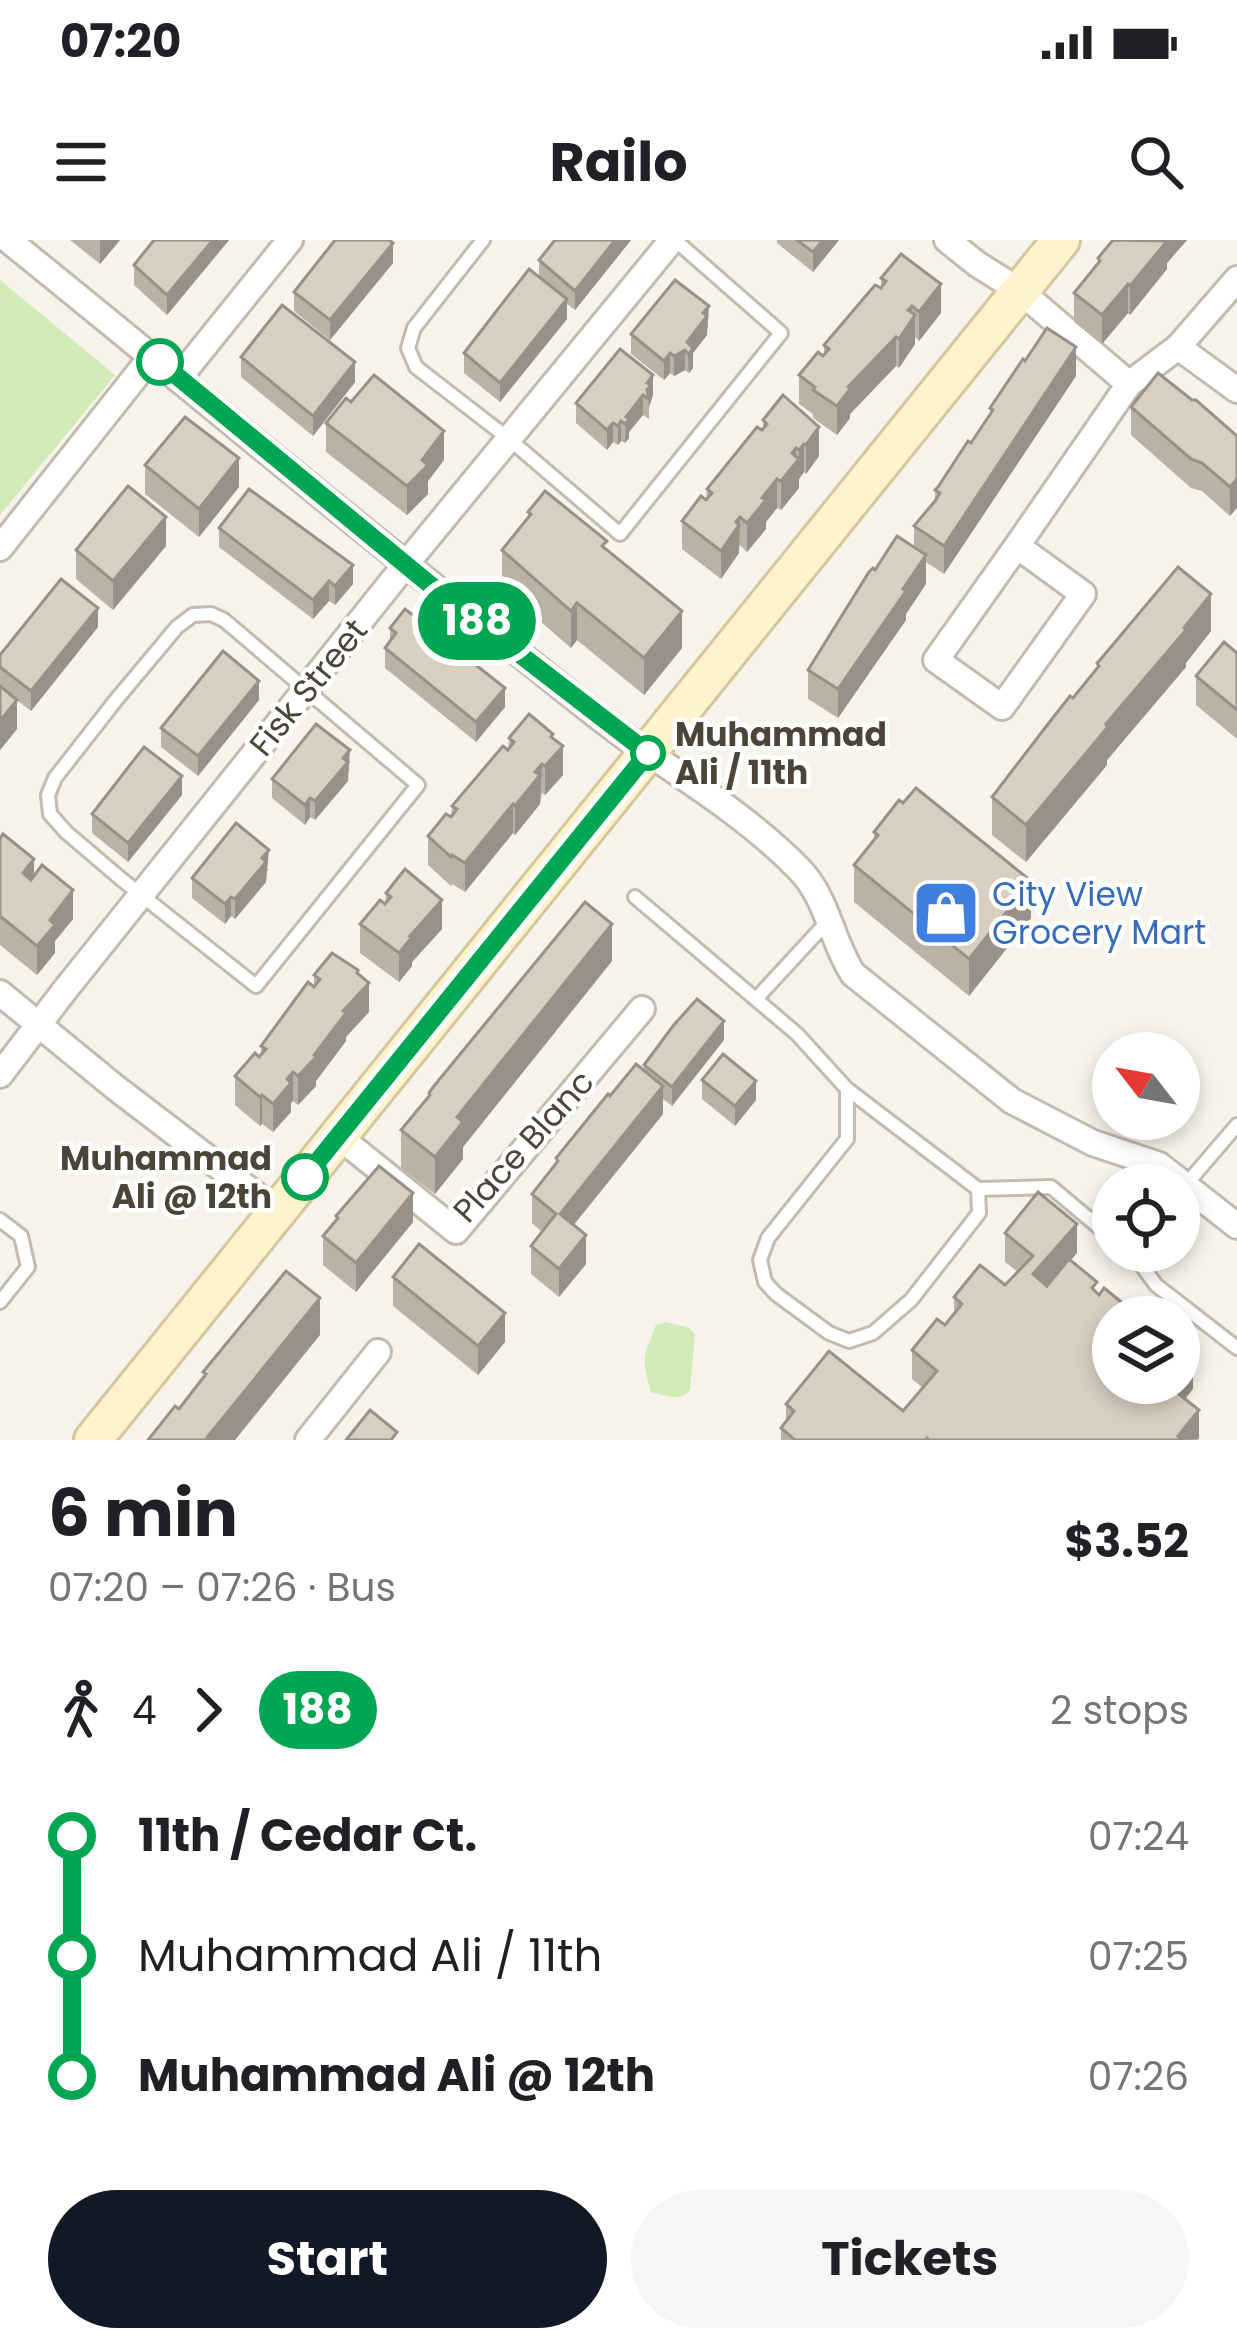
<!DOCTYPE html>
<meta charset="utf-8">
<style>
body{margin:0;font-family:Poppins,sans-serif;background:#f6f6f6;color:#202124;height:100vh;display:flex;flex-direction:column;font-size:45px;white-space:nowrap}
*{box-sizing:border-box;margin:0}
p{font-size:39px;color:#757577}
.icon{flex:none;width:66px;height:66px;fill:none;stroke:currentColor;stroke-width:2;stroke-linecap:round;stroke-linejoin:round}
.map{position:relative;height:1200px;overflow:hidden}
.drawer{display:flex;flex-direction:column;background:#fff;flex:1}
.drawer>*{flex:none}
.badge{padding:0 24px;border-radius:39px;font-size:42px;line-height:78px}
.needle{width:78px;rotate:301deg}
.buttons{position:absolute;left:1092px;top:792px;display:grid;gap:24px}
.buttons a{display:grid;place-items:center;width:108px;height:108px;border-radius:50%;background:#fff;box-shadow:0 6px 18px #0003;font-size:60px}
.map>.badge{position:absolute;translate:-50% -50%;box-shadow:0 0 0 6px #fff}
.legs{display:flex;align-items:center;gap:18px;height:132px;padding:0 48px;font-size:39px}
.legs p{margin-inline-start:auto}
.headline{display:flex;align-items:center;justify-content:space-between;height:204px;padding:0 48px}
h1{font-size:66px;font-weight:700;line-height:90px}
.action{display:flex;gap:24px;margin-top:auto;padding:24px 48px}
.action a{flex:1;height:138px;border-radius:72px;background:#111827;color:#fff;font-size:48px;font-weight:700;line-height:138px;text-align:center}
.action a+a{background:#f6f6f6;color:#202124}
ul{padding:0 48px;list-style:none}
li{display:flex;align-items:center;gap:42px;height:120px;font-size:45px}
li i{display:grid;place-items:center;width:18px;height:100%;margin:0 15px;background:currentColor}
li i::after{content:'';width:30px;height:30px;margin:-15px;border:9px solid;border-radius:50%;background:#fff}
li p{margin-inline-start:auto}
li:first-child i{background:linear-gradient(#0000 50%,currentColor 0)}
li:last-child i{background:linear-gradient(currentColor 50%,#0000 0)}
.status{display:flex;justify-content:space-between;align-items:center;height:84px;padding:0 60px;background:#fff;direction:ltr}
.status svg{height:33px;fill:currentColor}
header{display:flex;justify-content:space-between;align-items:center;height:156px;padding:0 48px;background:#fff;font-size:54px;font-weight:700}
.map>svg:first-child{display:block}
.green{fill:#d2eab5}
.lines{fill:none;stroke-linecap:round;stroke-linejoin:round}
.lane-casing{stroke:#c2bbae;stroke-width:18}
.street-casing{stroke:#c2bbae;stroke-width:30}
.secondary-casing{stroke:#d6c79b;stroke-width:42}
.lane{stroke:#fff;stroke-width:12}
.street{stroke:#fff;stroke-width:24}
.secondary{stroke:#fff3cd;stroke-width:36}
.wall{fill:#bab2a6}
.shaded-wall{fill:#979187}
.building{fill:#d8cfc1;stroke:#979187;stroke-width:3}
.line-1-casing{stroke:#fff;stroke-width:27}
.line-1{stroke:#00a651;stroke-width:18}
.stop-1-dot{fill:#fff;stroke:#00a651;stroke-width:6}
.labels{text-anchor:middle;stroke-width:9;stroke-linejoin:round;paint-order:stroke}
.street-label{font-size:33px;fill:#4b4439;stroke:#fff}
.stop-label{font-size:33px;font-weight:bold;fill:#4b4439;stroke:#fff;text-anchor:start}
.shop-label{font-size:33px;fill:#366cbe;stroke:#fff;text-anchor:start}
</style>
<div class="status"><b>07:20</b><svg viewBox="0 0 49 12"><path d="M0 12V9h3v3zM5 12V6h3v6zM10 12V3h3v9zM15 12V0h3v12zM26 1h20v11H26zM47 4h2v5h-2z"/></svg></div>
<header><svg class="icon" aria-label="menu" viewBox="0 0 24 24"><path d="M4 6h16M4 12h16M4 18h16"/></svg>Railo<svg class="icon" aria-label="search" viewBox="0 0 24 24"><circle cx="10" cy="10" r="6"/><path d="M15 15l6 6"/></svg></header>
<div class="map">
<svg width="1237" height="1200" viewBox="0 0 1237 1200">
<rect width="100%" height="100%" fill="#f6f3ec"/>
<g class="green">
<path d="M0 40 115 135 0 275Z"/>
<path d="M666 1082 689 1088 695 1094 690 1149C682 1163 664 1155 651 1152 641 1116 643 1119 656 1085Z"/>
</g>
<g class="lines">
<defs>
<g id="lane">
<path d="M483 0 414 88 408 108 416 127 509 199 620 294 781 93 675 0"/>
<path d="M211 374 224 380 418 545 256 746 121 639 66 592 50 574 48 555 55 538 116 460 177 387 193 375Z"/>
<path d="M635 657 797 794 847 849 978 949 979 973 911 1060 873 1093 849 1101 829 1093 776 1054 765 1042 760 1020 768 998 847 899V849"/>
<path d="M756 759 828 681"/>
<path d="M1183 948 1237 885"/>
<path d="M978 949 1051 947 1113 999"/>
<path d="M0 980 21 996 28 1027 0 1062"/>
<path d="M1140 1011 1137 1019 1156 1045 1237 1108"/>
</g>
<g id="street">
<path d="M8 0C176 135 340 275 511 407 556 442 600 481 648 513 700 548 755 584 799 629 828 659 831 700 853 734L1012 861 1093 903 1159 925 1237 986"/>
<path d="M947 0 977 24 1020 51 1129 144"/>
<path d="M1178 107 1237 39"/>
<path d="M178 139 290 0"/>
<path d="M1017 306 936 420 1002 467 1083 354 1017 306 1129 144 1178 107 1237 150"/>
<path d="M0 308 152 116"/>
<path d="M0 753 116 848 277 971"/>
<path d="M0 835 65 750 406 324 672 0"/>
<path d="M338 896 456 991 642 769"/>
<path d="M308 1200 378 1112"/>
</g>
<path id="secondary" d="M93 1200 1061 0"/>
</defs>
<use href="#lane" class="lane-casing"/>
<use href="#street" class="street-casing"/>
<use href="#secondary" class="secondary-casing"/>
<use href="#lane" class="lane"/>
<use href="#street" class="street"/>
<use href="#secondary" class="secondary"/>
</g>
<g class="wall">
<path d="M70 0H120L100 24Z"/>
<path d="M154 0H229L167 75 134 45V25Z"/>
<path d="M631 0 575 70 567 64V79L500 162 464 133V113L539 37V20Z"/>
<path d="M777 0H839L813 32 777 3Z"/>
<path d="M1113 0H1187L1167 23V29L1130 75 1128 73 1102 104 1074 82V53L1098 23V18Z"/>
<path d="M393 23 330 100 294 71V52Z"/>
<path d="M881 38 941 73 919 101 915 97V104L899 128 896 126 850 174V178L837 195 813 178V174L799 164V135L824 115V105L881 48Z"/>
<path d="M709 86 707 88V95L693 113V128L689 133 685 130 674 136 670 133 664 140 631 114V94Z"/>
<path d="M241 117 355 142 313 196 241 137Z"/>
<path d="M1076 136 944 334 926 322V344L906 374V380L838 478 808 459V430L875 330 914 307V286L935 259V250L990 175V168Z"/>
<path d="M653 155 649 167V179L643 175 629 192V198L625 203 621 201 618 205 613 202 607 210 576 183V163Z"/>
<path d="M783 155 819 216 806 234 804 232 799 239V248L781 270 777 268 766 282V289L747 312 740 305 739 307V313L721 339 682 309V281L706 260 707 249 763 189V180Z"/>
<path d="M1131 167 1237 196 1230 276 1202 251 1191 248 1131 195Z"/>
<path d="M326 183 444 220 428 241V254L407 275 326 212Z"/>
<path d="M145 225 239 247 199 297 145 254Z"/>
<path d="M528 272 607 310 682 408 644 455 577 400 571 408 502 348V310L528 278Z"/>
<path d="M219 288 353 344 335 365 329 361 313 379 219 307Z"/>
<path d="M166 306 113 370 76 339V310Z"/>
<path d="M98 387 31 471 5 451 17 489 0 510V415Z"/>
<path d="M390 388 505 467 476 502 385 428V408L390 402Z"/>
<path d="M1211 391 1186 423V427L1107 520V525L1026 622 992 595V557L1097 429V423Z"/>
<path d="M1237 413V499L1196 465V436Z"/>
<path d="M259 460 198 536 161 507V488Z"/>
<path d="M509 498H553L563 535 545 555 542 553 540 564 515 595 513 593 465 652 452 644 451 646 428 625V596L451 577 452 566 508 510Z"/>
<path d="M350 529 348 532V541L315 580 310 577 305 585 272 558V539Z"/>
<path d="M182 555 128 622 92 593V574Z"/>
<path d="M874 592 1031 678 969 756 854 662V625L874 600Z"/>
<path d="M0 598 73 679 55 701V713L37 735 0 705Z"/>
<path d="M269 629 266 632V642L235 679 231 676 225 684 192 658V638Z"/>
<path d="M386 653 442 689 412 722V726L399 742 360 713V684L385 664Z"/>
<path d="M612 721 463 907V919L435 954 401 928V890L429 857V853Z"/>
<path d="M358 734 369 772 346 797V801L316 841V846L298 865 293 861 291 863V872L273 892 262 884 260 886 235 865V836L261 816V806L314 746V735Z"/>
<path d="M724 800 672 866 663 859V874L573 985 586 1024 559 1057 531 1034V1006L542 992 532 983V954L556 924V918L610 856 644 831V825Z"/>
<path d="M702 840 756 860 735 886 702 859Z"/>
<path d="M336 976 413 982 356 1052 323 1025V996L336 981Z"/>
<path d="M1005 993 1077 1013 1071 1020 1097 1053 1193 1149 1185 1159 1198 1200H781V1188L786 1181V1164L903 1171 923 1148 912 1139V1110L945 1085 954 1073V1057L1005 1045 1018 1032 1005 1022Z"/>
<path d="M393 1037 505 1102 478 1135 393 1066Z"/>
</g>
<g class="shaded-wall">
<path d="M100 0H120L100 24Z"/>
<path d="M213 0H229L167 75V55Z"/>
<path d="M615 0H631L575 70V51Z"/>
<path d="M823 0H839L813 32V12Z"/>
<path d="M1164 0H1187L1167 23V29L1130 75V46Z"/>
<path d="M393 3V23L330 100V80Z"/>
<path d="M941 44V73L919 101V72Z"/>
<path d="M1128 44V73L1102 104V75Z"/>
<path d="M567 59V79L500 162V143Z"/>
<path d="M709 66 707 95 693 113V128L689 133 687 102 703 73Z"/>
<path d="M912 66V80L915 75V104L899 128V99L908 70Z"/>
<path d="M896 97V126L850 174V178L837 195V166L848 147Z"/>
<path d="M1076 107V136L944 334V306Z"/>
<path d="M685 110V130L674 136V116Z"/>
<path d="M670 113V133L664 140V121Z"/>
<path d="M355 122V142L313 196V176Z"/>
<path d="M653 135V155L649 167 647 143Z"/>
<path d="M643 155V175L629 192V198L625 203 626 177Z"/>
<path d="M621 181V201L618 205V186Z"/>
<path d="M613 183V202L607 210V190Z"/>
<path d="M819 187V216L806 234V205Z"/>
<path d="M444 191V220L428 241V254L407 275V246L422 220Z"/>
<path d="M804 204V232L799 239V210Z"/>
<path d="M796 208V223L799 219V248L781 270V241L792 213Z"/>
<path d="M239 218V247L199 297V269Z"/>
<path d="M777 239V268L766 282V289L747 312V283L762 258Z"/>
<path d="M1237 239V268L1230 276V247Z"/>
<path d="M166 277V306L113 370V341Z"/>
<path d="M740 277 739 313 721 339V311Z"/>
<path d="M926 315V344L906 374V380L838 478V449Z"/>
<path d="M353 325V344L335 365V346Z"/>
<path d="M329 341V361L313 379V360Z"/>
<path d="M1211 354V391L1186 423V427L1107 520V525L1026 622V585Z"/>
<path d="M577 363V400L571 408V371Z"/>
<path d="M98 368V387L31 471V451Z"/>
<path d="M682 371V408L644 455V418Z"/>
<path d="M259 441V460L198 536V516Z"/>
<path d="M505 448V467L476 502V482Z"/>
<path d="M17 460V489L0 510V481Z"/>
<path d="M553 494V518L563 506V535L545 555V526Z"/>
<path d="M350 510 348 541 315 580V561Z"/>
<path d="M542 524 540 564 515 595V566Z"/>
<path d="M182 536V555L128 622V603Z"/>
<path d="M310 558V577L305 585V565Z"/>
<path d="M513 564V593L465 652V623Z"/>
<path d="M269 610 266 642 235 679V659Z"/>
<path d="M34 619V648L23 633Z"/>
<path d="M1031 641V678L969 756V719Z"/>
<path d="M73 650V679L55 701V713L37 735V706L50 680Z"/>
<path d="M231 657V676L225 684V664Z"/>
<path d="M442 660V689L412 722V726L399 742V713L410 696Z"/>
<path d="M612 684V721L463 907V919L435 954V917L457 877Z"/>
<path d="M358 730V755L369 743V772L346 797V801L316 841V846L298 865V836L343 771Z"/>
<path d="M724 781V800L672 866V847Z"/>
<path d="M293 832V861L291 863V872L273 892V864L287 839Z"/>
<path d="M756 841V860L735 886V866Z"/>
<path d="M663 846V874L560 1002V974Z"/>
<path d="M262 855V884L260 886V857Z"/>
<path d="M413 953V982L356 1052V1023Z"/>
<path d="M1077 984V1013L1033 1063V1034Z"/>
<path d="M586 995V1024L559 1057V1029Z"/>
<path d="M320 1058V1095L235 1200H205Z"/>
<path d="M505 1073V1102L478 1135V1106Z"/>
<path d="M1193 1121V1149L1171 1176V1148L1175 1143H1179V1138Z"/>
<path d="M1199 1170V1199L1178 1200V1196Z"/>
</g>
<g class="building">
<path d="M154 0H213L167 55 134 25Z"/>
<path d="M335 0H389L393 3 330 80 294 52Z"/>
<path d="M555 0H615L575 51 539 20Z"/>
<path d="M797 0H823L813 12Z"/>
<path d="M1113 0 1167 1 1130 46 1128 44 1102 75 1074 53 1100 21 1098 18Z"/>
<path d="M901 14 941 44 919 72 912 66 908 70 915 75 899 99 896 97 848 147 850 149 837 166 813 150 815 147 799 135 818 112 823 116 829 109 824 105 875 45 881 48 886 41 881 38Z"/>
<path d="M529 29 567 59 500 143 464 113Z"/>
<path d="M675 40 709 66 703 73 707 76 687 102 693 108 689 114 685 110 674 116 670 113 664 121 631 94Z"/>
<path d="M282 65 355 122 313 176 241 117Z"/>
<path d="M1047 88 1076 107 944 306 914 286 935 261 940 253 935 250 938 247 968 201 971 203 993 170 990 168 1023 119 1025 121Z"/>
<path d="M620 109 653 135 647 143 651 145 647 150 649 159 643 155 626 177 629 179 625 184 621 181 618 186 613 183 607 190 576 163Z"/>
<path d="M1158 133 1192 160H1196L1237 196V239L1230 247 1202 223 1191 219 1131 167Z"/>
<path d="M374 135 444 191 422 220 428 225 407 246 326 183 346 158 351 162Z"/>
<path d="M783 155 819 187 806 205 804 204 799 210 796 208 792 213 799 219 781 241 777 239 762 258 766 260 747 283 740 277 736 282 739 285 721 311 682 281 701 256 706 260 712 253 707 249 757 187 762 190 767 184 763 180Z"/>
<path d="M185 177 239 218 199 269 145 225Z"/>
<path d="M128 246 166 277 113 341 76 310Z"/>
<path d="M249 249 353 325 335 346 329 341 313 360 219 288Z"/>
<path d="M545 251 607 301 602 306 682 371 644 418 577 363 571 371 502 310 531 274 528 272Z"/>
<path d="M897 296 926 315 903 349 906 351 838 449 808 430 869 332 873 328 875 330Z"/>
<path d="M1178 327 1211 354 1184 388 1186 390 1106 484 1107 488 1026 585 992 557 1048 484 1070 456 1073 458 1099 426 1097 423 1100 420Z"/>
<path d="M61 339 98 368 31 451 0 427V415Z"/>
<path d="M405 369 505 448 476 482 385 408 396 393 390 388Z"/>
<path d="M1224 402 1237 413V470L1196 436Z"/>
<path d="M223 411 259 441 198 516 161 488Z"/>
<path d="M0 446 17 460 0 481Z"/>
<path d="M529 474 553 494 551 497 563 506 545 526 542 524 535 532 540 535 515 566 513 564 465 623 452 615 451 617 428 596 446 574 451 577 457 569 452 566 503 506 508 510 514 502 509 498Z"/>
<path d="M316 484 350 510 343 518 348 522 315 561 310 558 305 565 272 539Z"/>
<path d="M144 507 182 536 128 603 92 574Z"/>
<path d="M916 548 1031 641 969 719 854 625 878 595 874 592 899 560 903 563Z"/>
<path d="M236 583 269 610 262 618 266 622 235 659 231 657 225 664 192 638Z"/>
<path d="M3 594 34 619 23 633 31 640 42 625 73 650 50 680 55 685 37 706 0 676V598Z"/>
<path d="M405 629 442 660 410 696 412 697 399 713 360 684 380 660 385 664 391 657 386 653Z"/>
<path d="M585 662 612 684 457 877 463 882 435 917 401 890 430 855 429 853 434 846Z"/>
<path d="M332 713 358 730 357 733 369 743 343 771 346 773 314 815 316 817 298 836 293 832 287 839 291 843 273 864 262 855 260 857 235 836 255 813 259 817 266 809 261 806 308 742 314 747 320 739 314 735Z"/>
<path d="M697 759 724 781 672 847 644 825 673 786Z"/>
<path d="M723 814 756 841 735 866 702 840Z"/>
<path d="M636 824 663 846 560 974 586 995 559 1029 531 1006 556 974 532 954 558 921 556 918 608 854 610 856Z"/>
<path d="M379 926 413 953 356 1023 323 996 338 978 336 976Z"/>
<path d="M1038 952 1077 984 1033 1034 1047 1046 1069 1019 1097 1042 1092 1048 1099 1055 1104 1048 1140 1077H1113V1143H1175L1171 1148 1199 1170 1178 1196 1183 1200H929L927 1198 926 1200H795L781 1188 794 1171 786 1164 829 1111 903 1171 937 1131 912 1110 937 1079 945 1085 962 1064 954 1057 980 1025 1005 1045 1033 1016 1005 993Z"/>
<path d="M419 1004 505 1073 478 1106 393 1037Z"/>
<path d="M286 1031 320 1058 205 1200H148L175 1166 179 1169 206 1134 203 1132Z"/>
<path d="M1179 1109 1193 1121 1179 1138Z"/>
<path d="M370 1170 397 1192 391 1200H346Z"/>
</g>
<g class="lines">
<defs>
<path id="line-1" d="M160 122 434 348 648 513 305 937"/>
</defs>
<use href="#line-1" class="line-1-casing"/>
<use href="#line-1" class="line-1"/>
</g>
<defs>
<symbol id="shop-square" viewBox="-11 -11 22 22"><rect x="-9" y="-9" width="18" height="18" rx="4" fill="#3f7fe0" stroke="#fff"/><path d="M-5-2.5h2.3a2.7 3.5 0 0 1 5.4 0H5L5.5 6h-11ZM-1.5-2.5h3a1.5 2.3 0 0 0-3 0Z" fill="#fff"/></symbol>
</defs>
<g fill-rule="evenodd">
<use href="#shop-square" x="908" y="635" width="76" height="76"/>
</g>
<g class="stop-1-dot">
<circle cx="160" cy="122" r="21"/>
<circle cx="648" cy="513" r="15"/>
<circle cx="305" cy="937" r="21"/>
</g>
<g class="labels">
<g class="street-label">
<text transform="translate(308 447) rotate(-51)" y="12">Fisk Street</text>
<text transform="translate(523 906) rotate(-48)" y="12">Place Blanc</text>
</g>
<g class="stop-label">
<text x="675" y="506">Muhammad<tspan x="675" dy="38">Ali / 11th</tspan></text>
<text x="272" y="930" text-anchor="end">Muhammad<tspan x="272" dy="38">Ali @ 12th</tspan></text>
</g>
<g class="shop-label">
<text x="992" y="666">City View<tspan x="992" dy="38">Grocery Mart</tspan></text>
</g>
</g>
</svg>
<div class="buttons">
<a><svg class="needle" viewBox="-14 -14 28 28"><path d="M0-13l5 13h-10z" fill="#e53935"/><path d="M0 13l5-13h-10z" fill="#757577"/></svg></a>
<a><svg class="icon" aria-label="locate" viewBox="0 0 24 24"><circle cx="12" cy="12" r="6"/><path d="M12 2v4M12 18v4M2 12h4M18 12h4"/></svg></a>
<a><svg class="icon" aria-label="layers" viewBox="0 0 24 24"><path d="M12 4l9 5-9 5-9-5zM3 14l9 5 9-5"/></svg></a>
</div>
<b class="badge" style="left:477px;top:381px;background:#00a651;color:#fff">188</b>
</div>
<section class="drawer">
<div class="headline"><div><h1>6 min</h1><p>07:20 – 07:26 · Bus</p></div><b>$3.52</b></div>
<div class="legs"><svg class="icon" aria-label="walk" viewBox="0 0 24 24"><circle cx="13" cy="4" r="2"/><path d="M13 8l-2 6 4 7M11 14l-3 7M7 12l3-4h3l4 4"/></svg>4<svg class="icon" aria-label="forward" viewBox="0 0 24 24"><path d="M9 5l7 7-7 7"/></svg><b class="badge" style="background:#00a651;color:#fff">188</b><p>2 stops</p></div>
<ul>
<li><i style="color:#00a651"></i><b>11th / Cedar Ct.</b><p>07:24</p></li>
<li><i style="color:#00a651"></i><span>Muhammad Ali / 11th</span><p>07:25</p></li>
<li><i style="color:#00a651"></i><b>Muhammad Ali @ 12th</b><p>07:26</p></li>
</ul>
<div class="action"><a>Start</a><a>Tickets</a></div>
</section>
